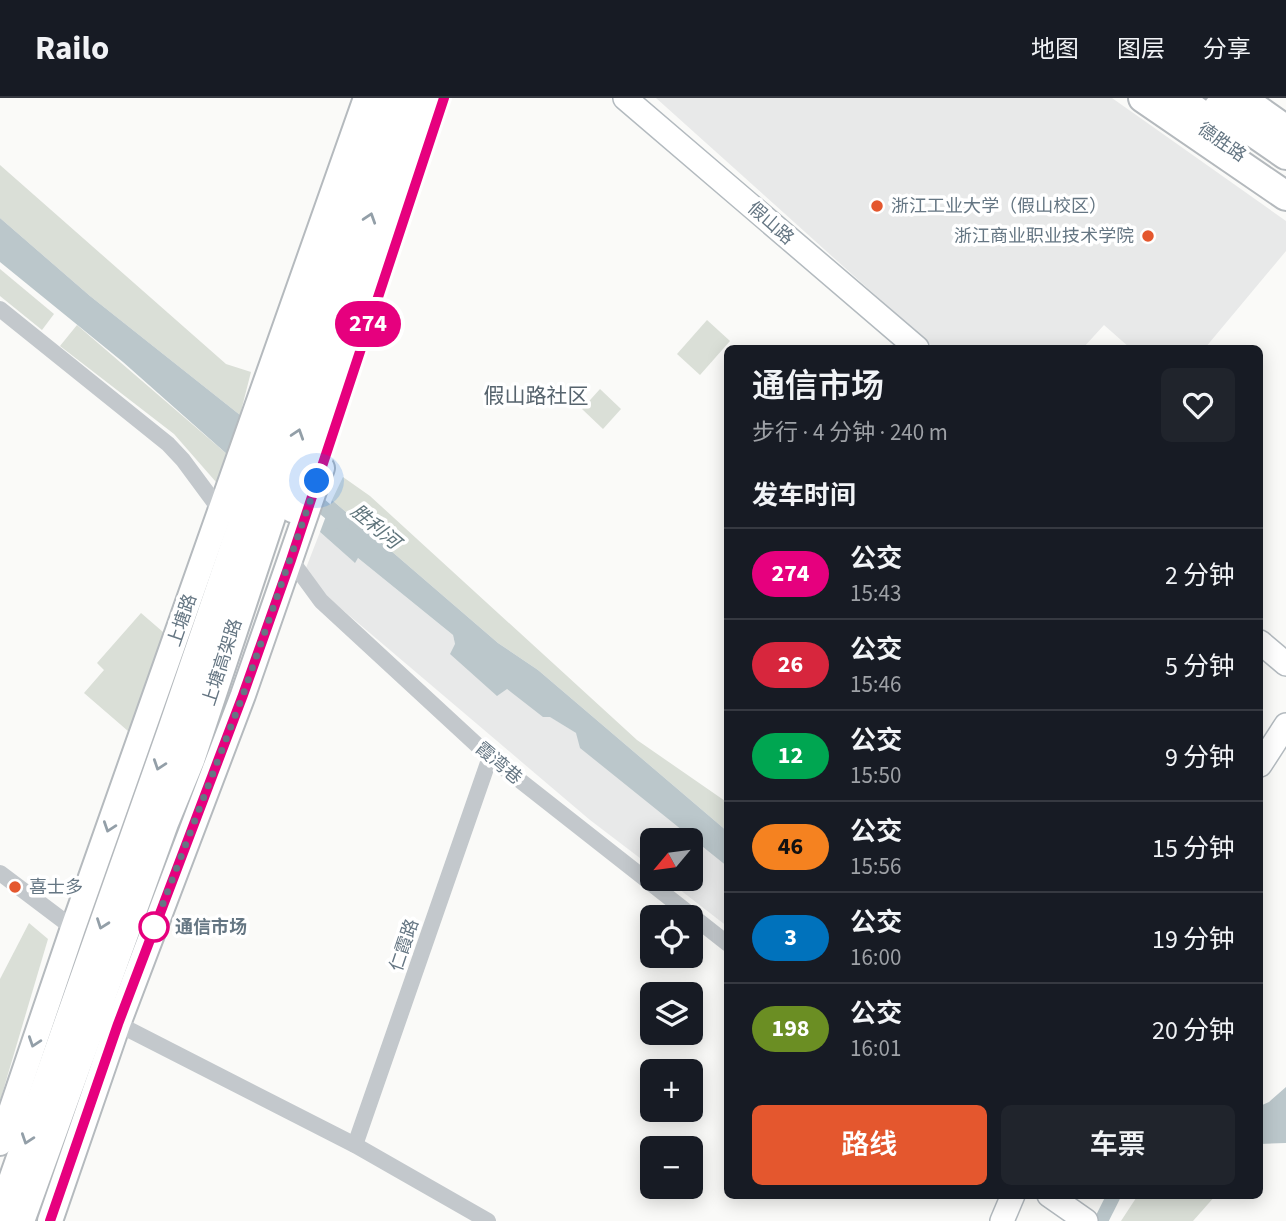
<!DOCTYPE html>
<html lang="zh">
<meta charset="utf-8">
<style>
body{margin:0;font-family:"Source Sans 3","Noto Sans SC",sans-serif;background:#20242c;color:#f1f3f6;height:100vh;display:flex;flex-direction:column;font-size:26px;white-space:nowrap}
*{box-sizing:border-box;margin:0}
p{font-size:23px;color:#9ea1a6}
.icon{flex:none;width:38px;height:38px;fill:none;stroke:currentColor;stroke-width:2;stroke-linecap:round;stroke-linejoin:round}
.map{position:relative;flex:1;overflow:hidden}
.drawer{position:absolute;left:724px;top:247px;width:539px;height:854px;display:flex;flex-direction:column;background:#171b24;border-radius:10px;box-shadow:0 4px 18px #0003}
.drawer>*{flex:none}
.badge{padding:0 14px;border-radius:23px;font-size:24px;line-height:46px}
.needle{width:46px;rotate:241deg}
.controls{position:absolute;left:640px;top:730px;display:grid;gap:14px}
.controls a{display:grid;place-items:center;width:63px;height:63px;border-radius:10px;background:#171b24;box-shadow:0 4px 18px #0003;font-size:35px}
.you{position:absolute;width:35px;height:35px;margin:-18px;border:5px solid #fff;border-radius:50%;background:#1a73e8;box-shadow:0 0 0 10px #1a73e833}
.map>.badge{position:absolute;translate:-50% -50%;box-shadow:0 0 0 4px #fff}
h2{padding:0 28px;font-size:26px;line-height:63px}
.round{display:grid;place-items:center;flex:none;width:74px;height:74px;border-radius:10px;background:#20242c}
.head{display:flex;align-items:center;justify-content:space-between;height:119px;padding:0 28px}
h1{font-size:33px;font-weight:600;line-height:52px}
.action{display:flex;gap:14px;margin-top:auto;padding:14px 28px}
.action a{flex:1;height:80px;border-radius:10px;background:#e4572e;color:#fff;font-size:28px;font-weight:600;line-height:80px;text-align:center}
.action a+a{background:#20242c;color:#f1f3f6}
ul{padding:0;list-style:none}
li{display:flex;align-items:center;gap:21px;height:91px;padding:0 28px;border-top:2px solid #363941}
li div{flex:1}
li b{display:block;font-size:26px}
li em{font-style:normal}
li .badge{min-width:77px;font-weight:700;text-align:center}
header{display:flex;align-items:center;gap:42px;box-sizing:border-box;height:98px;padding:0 35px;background:#171b24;border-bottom:2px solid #363941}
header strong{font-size:33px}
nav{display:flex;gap:38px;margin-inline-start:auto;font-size:24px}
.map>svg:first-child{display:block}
.built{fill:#e8e9e9}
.green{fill:#dadfd7}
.water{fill:#bbc7cb}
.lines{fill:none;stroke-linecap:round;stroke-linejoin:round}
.canal{stroke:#bbc7cb;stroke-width:14}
.secondary-casing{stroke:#b3babf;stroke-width:26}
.primary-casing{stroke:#b5babe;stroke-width:28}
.highway-casing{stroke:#b4b9bd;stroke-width:32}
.street{stroke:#c3c8cc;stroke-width:16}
.secondary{stroke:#fff;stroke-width:23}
.primary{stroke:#fff;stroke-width:24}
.highway{stroke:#fff;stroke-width:28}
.oneway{stroke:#939fa8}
.line-casing{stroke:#fff;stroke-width:16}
.line{stroke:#e6007e;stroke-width:10}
.walk{stroke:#657683;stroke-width:7;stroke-dasharray:0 12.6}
.poi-dot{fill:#e4572e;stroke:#fff;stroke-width:2.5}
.stop-dot{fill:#fff;stroke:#e6007e;stroke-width:3.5}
.labels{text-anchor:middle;stroke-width:7;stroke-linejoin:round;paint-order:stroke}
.street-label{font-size:18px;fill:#657683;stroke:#fff}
.poi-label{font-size:18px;fill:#657683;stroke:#fff;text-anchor:start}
.stop-label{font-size:18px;font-weight:bold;fill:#657683;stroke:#fff;text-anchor:start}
.water-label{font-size:19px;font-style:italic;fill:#60757c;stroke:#fff}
.quarter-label{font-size:21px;fill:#57646e;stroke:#fff}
</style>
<header>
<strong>Railo</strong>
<nav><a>地图</a><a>图层</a><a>分享</a></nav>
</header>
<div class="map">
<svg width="1286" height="1123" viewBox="0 0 1286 1123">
<rect width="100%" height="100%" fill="#fafaf8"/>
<g class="built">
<path d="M656 0H1112L1286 123V153L1205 250H1130L1104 227 1083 250H934Z"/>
<path d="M320 434 354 464 358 460 453 537 455 546 507 591 576 635 728 769V829L666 781 691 780V742H653V770L590 722 318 491 306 470Z"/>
</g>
<g class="green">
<path d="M0 67 226 266 251 274 240 317 90 198 0 120Z"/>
<path d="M0 171 54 216 42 232 0 198Z"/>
<path d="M707 222 730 243 700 277 677 256Z"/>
<path d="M77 227 228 357 216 384 174 336 60 248Z"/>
<path d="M600 291 621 311 603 331 582 311Z"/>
<path d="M343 379 370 398 637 642 728 705V734L538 572 498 545 332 402Z"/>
<path d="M141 515 163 534V545L135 632 128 633 84 595 104 572 97 565Z"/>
<path d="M29 825 48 841 0 1003V881Z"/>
<path d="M1138 1097H1216L1193 1123H1121Z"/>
</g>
<g class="water">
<path d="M0 120 90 198 240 317 228 357 123 264 0 164Z"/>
<path d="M332 402 498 545 538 572 728 734V769L580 650 576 635 550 619H543L507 591 497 598 450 556 455 546 453 537 358 460 355 465 320 434Z"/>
<path d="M1286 989V1045L1260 1046V1008L1269 1004Z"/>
</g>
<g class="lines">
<g class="canal">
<path d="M307 396 343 426"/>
<path d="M1101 1123 1114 1097"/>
</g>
<defs>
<g id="secondary">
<path d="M625 0 917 250"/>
<path d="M1260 544 1286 566"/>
<path d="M1260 667 1286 627"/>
<path d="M1049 1097 1086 1123"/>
<path d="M1002 1123 1013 1097"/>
</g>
<g id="primary">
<path d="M0 1045 73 830 366 0"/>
<path d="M50 1123 118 926 243 597 322 370"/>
</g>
<g id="highway">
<path d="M1143 0 1286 98"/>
<path d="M1178 0 1230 37"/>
<path d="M1241 0 1286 32"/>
<path d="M1218 10 1286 57"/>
<path d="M293 410 326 319 432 0"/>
<path d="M0 1119 171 635 388 0"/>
<path d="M20 1123 164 725 190 662 410 0"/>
</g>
</defs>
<use href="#secondary" class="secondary-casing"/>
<use href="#primary" class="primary-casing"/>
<use href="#highway" class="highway-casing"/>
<g class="street">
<path d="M0 211 168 346 183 362 220 412"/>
<path d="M291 462 321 503 490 659 728 846"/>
<path d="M0 775 73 830"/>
<path d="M118 926 355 1047 488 1123"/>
<path d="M355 1047 490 659"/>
</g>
<use href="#secondary" class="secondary"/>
<use href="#primary" class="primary"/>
<use href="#highway" class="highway"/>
</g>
<defs><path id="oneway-chevron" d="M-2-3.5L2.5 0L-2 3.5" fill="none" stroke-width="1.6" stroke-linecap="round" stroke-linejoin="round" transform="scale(1.75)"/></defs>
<g class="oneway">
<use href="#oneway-chevron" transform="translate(370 120) rotate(-72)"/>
<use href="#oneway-chevron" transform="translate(298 336) rotate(-72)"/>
<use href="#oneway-chevron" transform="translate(159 667) rotate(109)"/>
<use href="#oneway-chevron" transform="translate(109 729) rotate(109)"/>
<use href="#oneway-chevron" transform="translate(102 826) rotate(110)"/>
<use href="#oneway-chevron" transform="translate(34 944) rotate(109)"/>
<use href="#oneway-chevron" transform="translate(27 1041) rotate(109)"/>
</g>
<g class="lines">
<defs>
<path id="line" d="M50 1123 118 926 243 597 291 462 444 0"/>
</defs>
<use href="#line" class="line-casing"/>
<use href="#line" class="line"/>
<path class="walk" d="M154 829 243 597 317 383"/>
</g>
<g class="poi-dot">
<circle cx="877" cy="108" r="7"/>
<circle cx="1148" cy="138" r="7"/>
<circle cx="15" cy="789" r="7"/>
</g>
<circle class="stop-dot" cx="154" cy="829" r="14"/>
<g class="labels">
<g class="street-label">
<text transform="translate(1222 44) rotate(35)" y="6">德胜路</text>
<text transform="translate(771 125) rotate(41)" y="6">假山路</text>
<text transform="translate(182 522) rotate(-71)" y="6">上塘路</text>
<text transform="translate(222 564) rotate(-72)" y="6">上塘高架路</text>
<text transform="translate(499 665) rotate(40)" y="6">霞湾巷</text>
<text transform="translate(404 847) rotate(-71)" y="6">仁霞路</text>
</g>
<g class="poi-label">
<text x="891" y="114">浙江工业大学（假山校区）</text>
<text x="1134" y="144" text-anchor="end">浙江商业职业技术学院</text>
<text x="29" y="795">喜士多</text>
</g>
<g class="stop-label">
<text x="175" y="835">通信市场</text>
</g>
<g class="water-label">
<text transform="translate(376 428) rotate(40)" y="7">胜利河</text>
</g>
<g class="quarter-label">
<text x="536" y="305">假山路社区</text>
</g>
</g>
</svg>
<div class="controls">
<a><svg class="needle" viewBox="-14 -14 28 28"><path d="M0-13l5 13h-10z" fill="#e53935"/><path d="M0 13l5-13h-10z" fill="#9ea1a6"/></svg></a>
<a><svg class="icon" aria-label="locate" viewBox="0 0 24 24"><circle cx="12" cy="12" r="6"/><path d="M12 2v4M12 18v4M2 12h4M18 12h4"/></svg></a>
<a><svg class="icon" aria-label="layers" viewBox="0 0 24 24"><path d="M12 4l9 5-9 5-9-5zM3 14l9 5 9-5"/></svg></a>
<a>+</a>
<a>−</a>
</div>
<div class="you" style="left:317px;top:383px"></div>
<b class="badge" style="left:368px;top:226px;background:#e6007e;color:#fff">274</b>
<section class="drawer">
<div class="head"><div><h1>通信市场</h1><p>步行 · 4 分钟 · 240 m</p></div><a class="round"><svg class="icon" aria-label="heart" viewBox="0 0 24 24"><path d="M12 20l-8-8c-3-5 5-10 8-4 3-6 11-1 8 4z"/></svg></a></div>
<h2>发车时间</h2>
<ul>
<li><span class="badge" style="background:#e6007e;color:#fff">274</span><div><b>公交</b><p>15:43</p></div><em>2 分钟</em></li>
<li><span class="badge" style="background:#d7263d;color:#fff">26</span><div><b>公交</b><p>15:46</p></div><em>5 分钟</em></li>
<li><span class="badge" style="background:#00a651;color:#fff">12</span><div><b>公交</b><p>15:50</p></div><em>9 分钟</em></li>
<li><span class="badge" style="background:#f58220;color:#111">46</span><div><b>公交</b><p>15:56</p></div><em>15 分钟</em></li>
<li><span class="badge" style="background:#0072bc;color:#fff">3</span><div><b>公交</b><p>16:00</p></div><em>19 分钟</em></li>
<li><span class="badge" style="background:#6b8e23;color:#fff">198</span><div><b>公交</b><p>16:01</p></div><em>20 分钟</em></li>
</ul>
<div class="action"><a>路线</a><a>车票</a></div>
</section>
</div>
